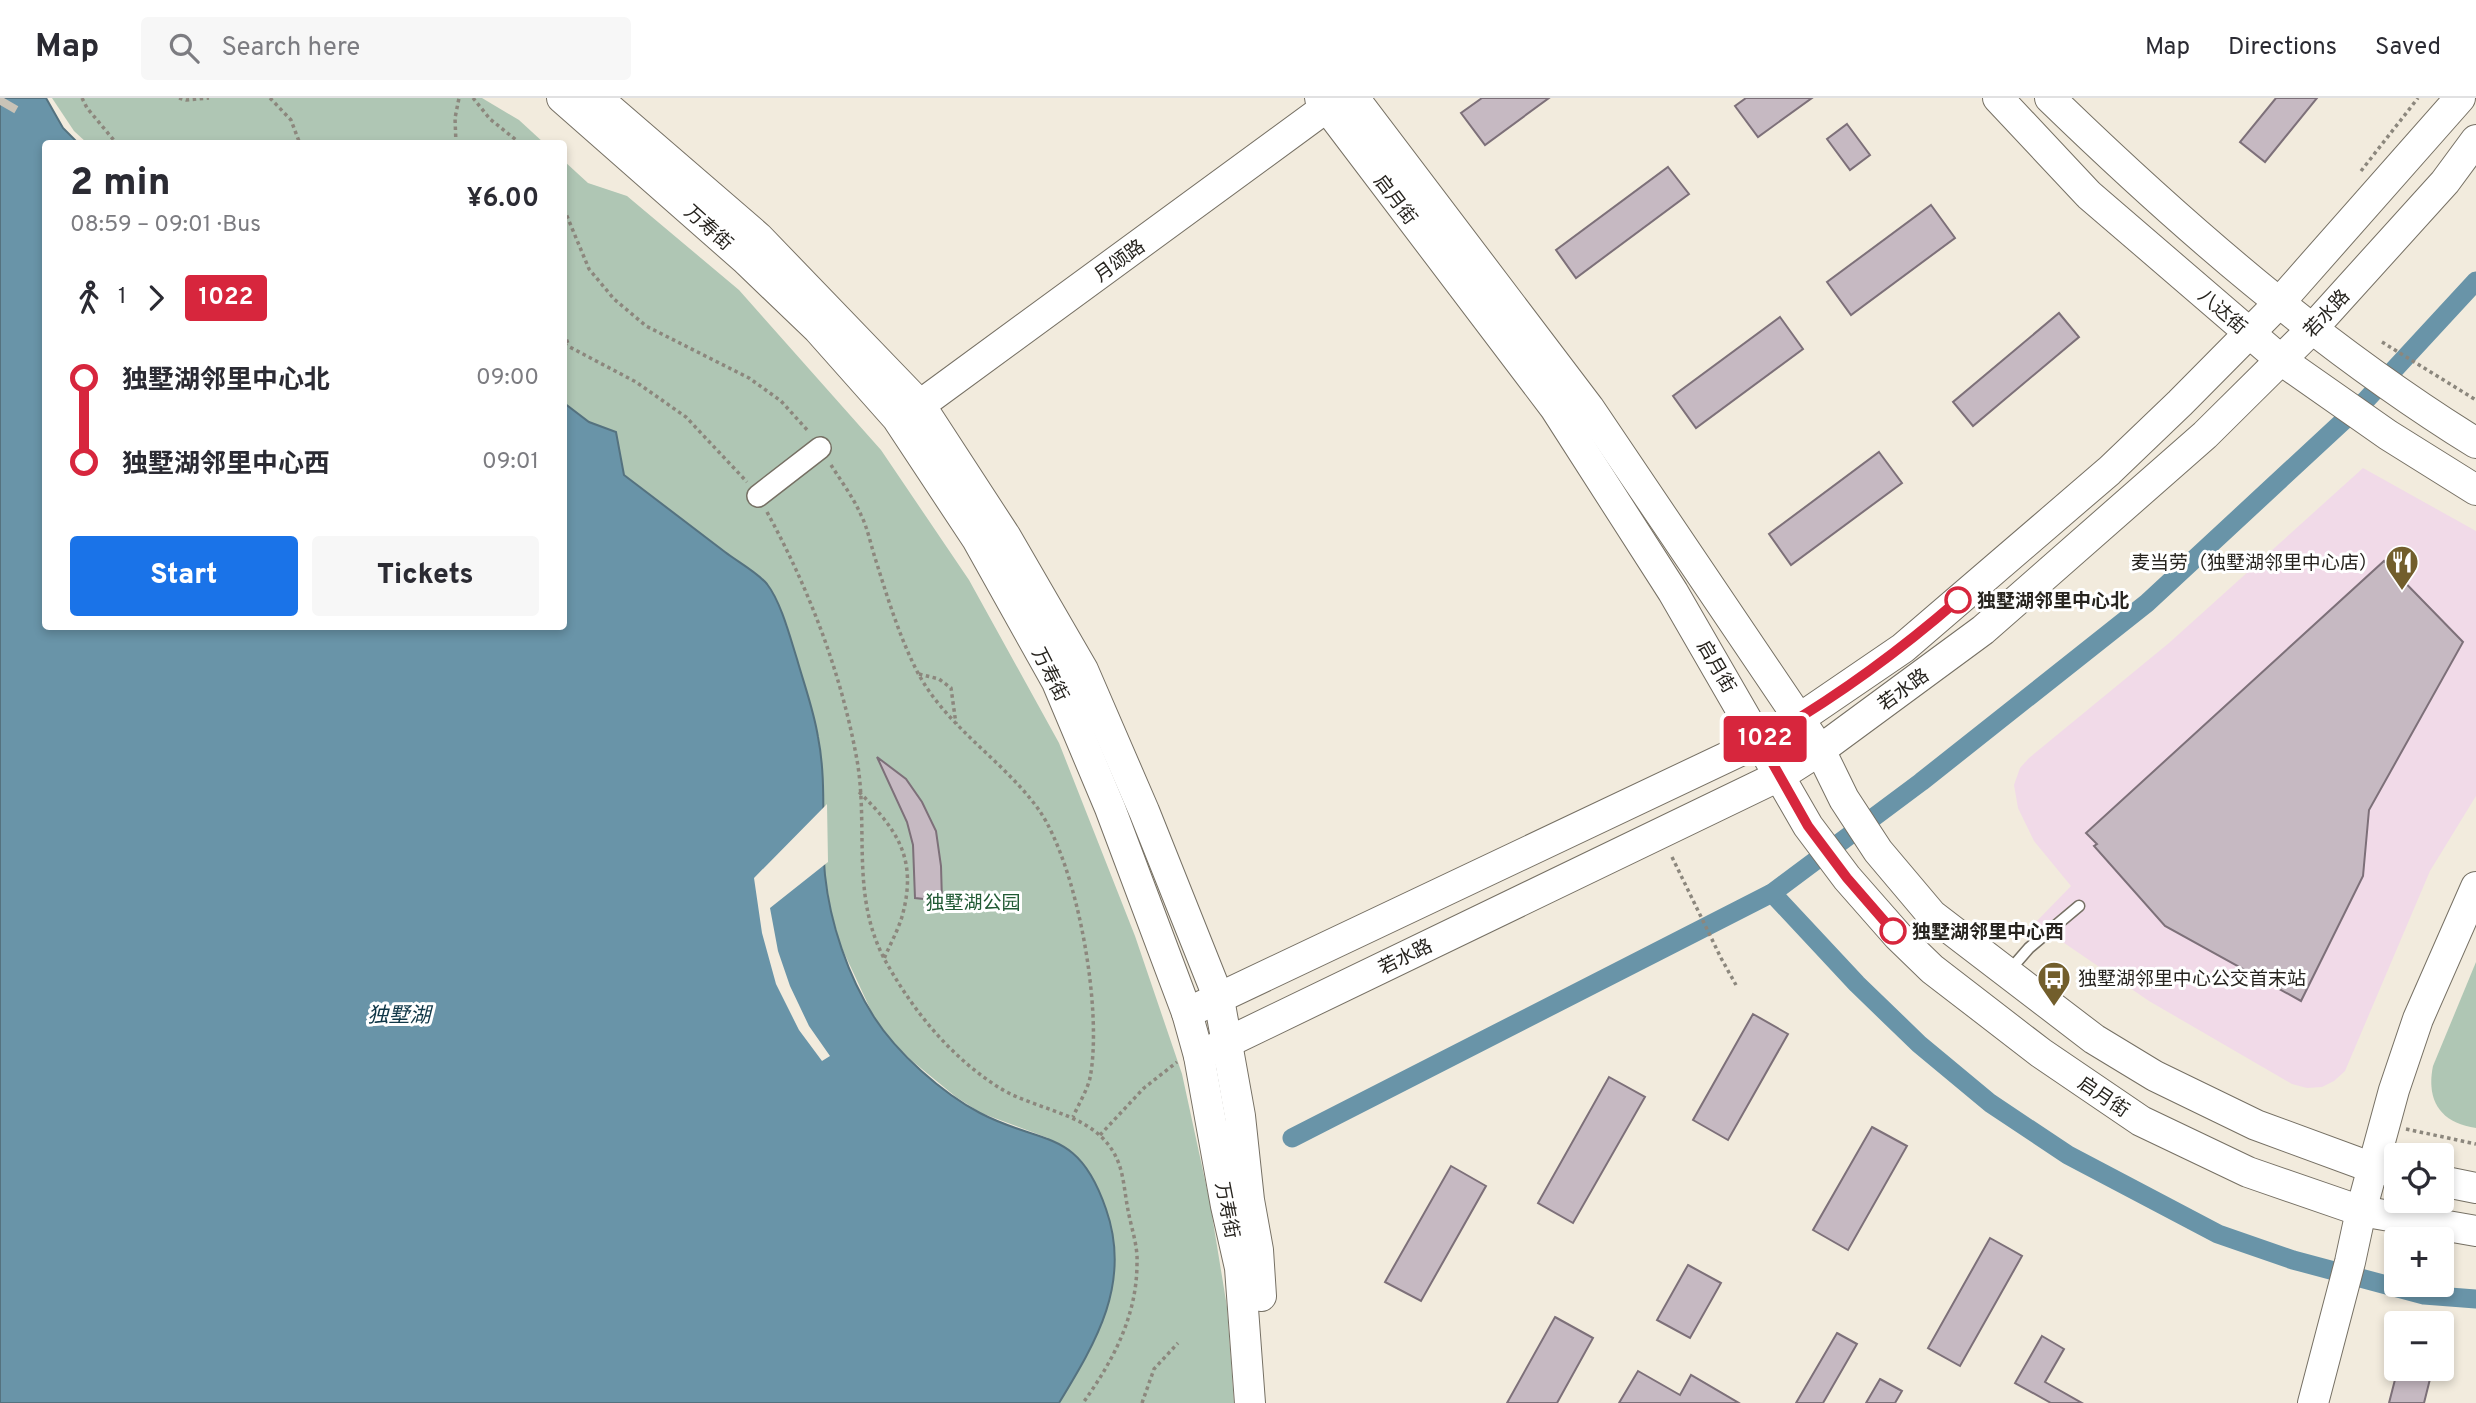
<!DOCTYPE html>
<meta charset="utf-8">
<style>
body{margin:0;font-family:Overpass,"Noto Sans SC",sans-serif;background:#f7f7f7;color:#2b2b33;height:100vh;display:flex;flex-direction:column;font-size:26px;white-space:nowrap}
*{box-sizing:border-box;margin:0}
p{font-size:23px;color:#7c7c81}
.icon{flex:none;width:38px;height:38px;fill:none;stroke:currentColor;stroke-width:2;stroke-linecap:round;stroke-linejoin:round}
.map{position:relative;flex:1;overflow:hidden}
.drawer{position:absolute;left:42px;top:42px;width:525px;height:490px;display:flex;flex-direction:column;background:#fff;border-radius:7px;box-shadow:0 4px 10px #0003}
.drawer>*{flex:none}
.badge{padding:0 14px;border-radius:5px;font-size:24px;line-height:46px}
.controls{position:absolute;left:2384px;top:1045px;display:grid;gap:14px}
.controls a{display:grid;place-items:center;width:70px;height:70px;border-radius:7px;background:#fff;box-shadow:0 4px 10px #0003;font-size:35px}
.map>.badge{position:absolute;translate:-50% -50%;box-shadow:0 0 0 4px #fff}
.legs{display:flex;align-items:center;gap:10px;height:77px;padding:0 28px;font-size:23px}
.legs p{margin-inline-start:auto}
.overview{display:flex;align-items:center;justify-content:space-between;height:119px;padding:0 28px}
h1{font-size:38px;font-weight:800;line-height:52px}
.action{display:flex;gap:14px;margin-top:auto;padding:14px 28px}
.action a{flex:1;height:80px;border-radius:7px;background:#1a73e8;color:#fff;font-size:28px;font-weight:800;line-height:80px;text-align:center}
.action a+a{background:#f7f7f7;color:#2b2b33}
ul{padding:0 28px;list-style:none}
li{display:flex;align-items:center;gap:24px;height:84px;font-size:26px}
li i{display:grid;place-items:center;width:10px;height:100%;margin:0 9px;background:currentColor}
li i::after{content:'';width:18px;height:18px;margin:-9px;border:5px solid;border-radius:50%;background:#fff}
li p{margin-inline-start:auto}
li:first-child i{background:linear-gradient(#0000 50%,currentColor 0)}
li:last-child i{background:linear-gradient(currentColor 50%,#0000 0)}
header{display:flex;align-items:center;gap:42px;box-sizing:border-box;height:98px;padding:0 35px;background:#fff;border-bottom:2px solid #e1e1e2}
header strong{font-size:33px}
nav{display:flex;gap:38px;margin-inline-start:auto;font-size:24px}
.search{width:490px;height:63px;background:#f7f7f7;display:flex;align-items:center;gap:18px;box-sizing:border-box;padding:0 24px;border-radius:7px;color:#7c7c81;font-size:26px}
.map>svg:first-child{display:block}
.commercial{fill:#f1dae8}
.green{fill:#afc6b4}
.water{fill:#6994a8;stroke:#55727f;stroke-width:2}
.pier{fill:#f2ebdd}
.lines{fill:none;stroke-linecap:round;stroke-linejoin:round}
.canal{stroke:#6994a8;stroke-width:19}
.building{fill:#c6b9c2;stroke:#7d7079;stroke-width:2}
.primary-tunnel{stroke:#c9c3b7;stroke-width:33;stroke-dasharray:33 17;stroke-linecap:butt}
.lane-casing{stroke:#767064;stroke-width:13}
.street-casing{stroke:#767064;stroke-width:24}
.secondary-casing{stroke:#767064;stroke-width:32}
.path{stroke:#8c877d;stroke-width:3.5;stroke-dasharray:3.5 3.5;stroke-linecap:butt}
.lane{stroke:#fff;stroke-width:10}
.street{stroke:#fff;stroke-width:21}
.secondary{stroke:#fff;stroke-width:30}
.line-1-casing{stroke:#fff;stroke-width:16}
.line-1{stroke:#d7263d;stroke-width:10}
.stop-1-dot{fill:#fff;stroke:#d7263d;stroke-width:3.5}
.labels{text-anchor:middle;stroke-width:6;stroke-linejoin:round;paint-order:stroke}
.street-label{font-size:19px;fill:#27241f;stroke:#fff}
.poi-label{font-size:19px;fill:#27241f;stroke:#fff;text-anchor:end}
.stop-label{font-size:19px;font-weight:bold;fill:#27241f;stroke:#fff;text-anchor:start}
.park-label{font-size:19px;fill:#215a34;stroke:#fff}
.water-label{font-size:21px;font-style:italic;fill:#103747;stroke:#fff}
</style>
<header>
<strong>Map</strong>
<div class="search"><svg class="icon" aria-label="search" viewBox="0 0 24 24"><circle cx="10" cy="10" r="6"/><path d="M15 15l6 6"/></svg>Search here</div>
<nav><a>Map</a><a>Directions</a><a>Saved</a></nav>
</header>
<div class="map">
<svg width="2476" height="1305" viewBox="0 0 2476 1305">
<rect width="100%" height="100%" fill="#f2ebdd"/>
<path class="commercial" d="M2363 370 2476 433V698L2430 773 2345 973 2334 983 2322 989 2307 990 2292 986 2149 903 2035 825 2071 788 2034 743 2018 710 2014 687 2020 670 2029 660 2169 545Z"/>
<g class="green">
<path d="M52 0H482L519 22 544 45H87L74 33Z"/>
<path d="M564 63 588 85 627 98 739 192 881 352 969 482 1059 645 1135 838 1182 976 1210 1105 1227 1209 1234 1305H1037L1048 1040 981 1015 956 999 911 962 890 941 873 917 840 846 831 812 825 778 818 639 787 527 766 486 624 377 616 334 589 324 564 305Z"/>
<path d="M2476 864V1030C2440 1025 2426 1002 2433 968Z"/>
</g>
<path class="water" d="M0 0H46L63 30 78 45 46 46V528H564V305L589 324 616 334 624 377C658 403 692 429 725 454 738 464 757 474 767 486 781 504 790 539 797 561 804 586 814 613 818 639 827 684 821 732 825 777 830 825 848 878 874 919 897 955 942 995 980 1015 1043 1048 1078 1029 1106 1111 1132 1185 1096 1244 1059 1305H0Z"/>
<path class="pier" d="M827 706 828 764 770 810 778 853 790 888 809 928 830 958 822 963 799 932 776 886 762 835 754 780Z"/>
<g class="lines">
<g class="canal">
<path d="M1772 795 1857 886 1919 946 1990 1005 2068 1057 2218 1136 2293 1162 2424 1197 2476 1201"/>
<path d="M1292 1040 1772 795 1921 684 2147 505 2366 302 2476 183"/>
</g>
</g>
<g class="building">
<path d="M1482 0H1549L1485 47 1461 15Z"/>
<path d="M1746 0H1812L1758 39 1735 8Z"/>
<path d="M2276 0H2317L2265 64 2240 44Z"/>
<path d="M1847 26 1870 57 1850 72 1827 41Z"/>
<path d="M1668 69 1689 96 1576 180 1556 152Z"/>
<path d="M1931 107 1955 140 1851 217 1827 184Z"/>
<path d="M2059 215 2079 239 1973 328 1953 304Z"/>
<path d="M1780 219 1803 251 1696 330 1673 298Z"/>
<path d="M1879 354 1902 385 1791 467 1769 436Z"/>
<path d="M2384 463 2463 544 2369 712 2363 778 2301 903 2165 828 2094 748 2097 746 2086 735Z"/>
<path d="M877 659 906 681 922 704 936 733 941 768 942 803 915 800 913 747 907 724Z"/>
<path d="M1753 916 1788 936 1728 1042 1693 1022Z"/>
<path d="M1609 979 1645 999 1573 1125 1538 1105Z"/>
<path d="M1872 1029 1907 1048 1848 1152 1813 1132Z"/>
<path d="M1451 1068 1486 1088 1421 1203 1385 1184Z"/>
<path d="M1990 1140 2022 1158 1960 1268 1928 1250Z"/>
<path d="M1688 1167 1721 1185 1690 1240 1657 1222Z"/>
<path d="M1555 1219 1593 1240 1557 1305H1507Z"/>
<path d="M1837 1235 1857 1246 1823 1305H1796Z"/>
<path d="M2042 1238 2064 1251 2045 1284 2082 1305H2051L2015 1285Z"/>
<path d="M2398 1270 2431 1277 2424 1305H2389Z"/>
<path d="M1638 1273 1680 1297 1691 1277 1739 1305H1619Z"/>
<path d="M1880 1281 1902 1293 1895 1305H1866Z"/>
</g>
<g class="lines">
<path class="primary-tunnel" d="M0 7 4 0"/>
<defs>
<path id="lane" d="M2009 873 2029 850 2079 808"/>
<path id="street" d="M758 398 820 350"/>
<g id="secondary">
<path d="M562 0 745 161 818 231 897 320 977 441 1057 584 1110 710 1187 915 1199 958 1226 1108 1240 1170 1250 1305"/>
<path d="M597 0 758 139 920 307 1006 439 1083 572 1144 713 1219 901 1240 1018 1249 1102 1258 1152 1261 1198"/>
<path d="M1320 0 1555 310 1673 494 1808 728 1847 780 1898 838 1932 871 2041 955 2141 1023 2248 1074 2361 1113 2476 1133"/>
<path d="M1354 0 1589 310 1820 652 1844 701 1878 753 1932 817 2094 941 2155 978 2256 1027 2373 1070 2396 1074"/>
<path d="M1998 0 2089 97 2281 262 2388 337 2476 392"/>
<path d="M2050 0C2181 127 2320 248 2476 345"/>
<path d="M904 317 920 307 1339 0"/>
<path d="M1187 915 1761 643 1799 621 1903 550 2109 373 2180 305 2279 205 2460 0"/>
<path d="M1199 958 1781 677 1820 652 1983 532 2205 337 2312 231 2445 84 2476 42"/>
<path d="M2441 1083 2476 1090"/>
<path d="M2313 1305 2350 1164 2361 1113 2394 992 2418 921 2476 789"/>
</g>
</defs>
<use href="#lane" class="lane-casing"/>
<use href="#street" class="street-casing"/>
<use href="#secondary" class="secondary-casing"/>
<g class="path">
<path d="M82 0 87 10 117 46"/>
<path d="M179 0 186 2 209 0"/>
<path d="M270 0 291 22 300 46"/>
<path d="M473 0 490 21 521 46"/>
<path d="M456 46 455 20 459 0"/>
<path d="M2361 73 2418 0"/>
<path d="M564 111 589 171 614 201 646 228 749 280 781 303 809 334"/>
<path d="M564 235 569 248"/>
<path d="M2382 244 2476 302"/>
<path d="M564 246 636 284 686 319 747 384"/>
<path d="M831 367C841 383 853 399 861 417 868 431 871 448 876 463 888 501 900 541 919 577 949 631 1004 663 1039 712 1078 769 1103 913 1090 980 1087 993 1078 1007 1073 1019"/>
<path d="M767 414C809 491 841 574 857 662 869 731 850 799 886 864 914 914 950 958 998 989 1039 1015 1100 1014 1119 1066 1124 1080 1125 1097 1128 1112 1131 1129 1138 1148 1137 1165 1137 1218 1113 1263 1083 1305"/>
<path d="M919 576 939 581 951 590 956 626"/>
<path d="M859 694C897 731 917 760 903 815 899 831 890 846 884 861"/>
<path d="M1672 759 1721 860 1736 887"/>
<path d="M2406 1031 2476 1046"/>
<path d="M1100 1037 1144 990 1177 964"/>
<path d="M1142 1305 1154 1271 1178 1245"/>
</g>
<use href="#lane" class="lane"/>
<use href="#street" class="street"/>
<use href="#secondary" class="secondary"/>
</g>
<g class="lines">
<defs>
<path id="line-1" d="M1893 833 1847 780 1808 728 1760 643C1831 603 1896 556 1958 502"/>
</defs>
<use href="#line-1" class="line-1-casing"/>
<use href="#line-1" class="line-1"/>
</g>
<defs>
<symbol id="restaurant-pin" viewBox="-11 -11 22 30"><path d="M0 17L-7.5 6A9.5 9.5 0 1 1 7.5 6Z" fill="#725e2c" stroke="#fff"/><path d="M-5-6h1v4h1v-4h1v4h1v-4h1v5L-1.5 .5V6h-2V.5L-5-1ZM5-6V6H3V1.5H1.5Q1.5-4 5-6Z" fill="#fff"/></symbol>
<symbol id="bus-pin" viewBox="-11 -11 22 30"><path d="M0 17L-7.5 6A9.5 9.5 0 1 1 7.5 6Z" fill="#725e2c" stroke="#fff"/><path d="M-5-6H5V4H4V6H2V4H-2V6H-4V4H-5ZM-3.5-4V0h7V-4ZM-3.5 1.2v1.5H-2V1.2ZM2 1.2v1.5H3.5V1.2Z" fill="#fff"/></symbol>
</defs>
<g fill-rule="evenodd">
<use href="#restaurant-pin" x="2383" y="445" width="38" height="52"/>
<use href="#bus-pin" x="2035" y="861" width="38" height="52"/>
</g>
<g class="stop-1-dot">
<circle cx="1958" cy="502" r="12"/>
<circle cx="1893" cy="833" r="12"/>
</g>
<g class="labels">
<g class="street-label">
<text transform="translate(1396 101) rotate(53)" y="7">启月街</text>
<text transform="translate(709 129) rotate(42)" y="7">万寿街</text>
<text transform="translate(1119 162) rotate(-36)" y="7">月颂路</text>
<text transform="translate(2223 213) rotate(41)" y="7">八达街</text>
<text transform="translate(2326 215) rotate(-47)" y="7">若水路</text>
<text transform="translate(1717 568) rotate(60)" y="7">启月街</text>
<text transform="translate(1051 576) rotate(63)" y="7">万寿街</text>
<text transform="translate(1903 591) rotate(-36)" y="7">若水路</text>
<text transform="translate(1405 858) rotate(-26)" y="7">若水路</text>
<text transform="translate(2104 998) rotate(34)" y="7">启月街</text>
<text transform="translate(1228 1112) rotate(79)" y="7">万寿街</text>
</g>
<g class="poi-label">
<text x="2378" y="471">麦当劳（独墅湖邻里中心店）</text>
<text x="2078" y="887" text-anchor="start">独墅湖邻里中心公交首末站</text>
</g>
<g class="stop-label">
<text x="1977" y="509">独墅湖邻里中心北</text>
<text x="1912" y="840">独墅湖邻里中心西</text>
</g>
<g class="park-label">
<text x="973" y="811">独墅湖公园</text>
</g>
<g class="water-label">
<text x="399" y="924">独墅湖</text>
</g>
</g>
</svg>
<div class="controls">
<a><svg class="icon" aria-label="locate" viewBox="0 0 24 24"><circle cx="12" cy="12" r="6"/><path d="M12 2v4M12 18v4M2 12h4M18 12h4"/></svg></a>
<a>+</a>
<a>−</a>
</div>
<b class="badge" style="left:1765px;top:641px;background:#d7263d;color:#fff">1022</b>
<section class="drawer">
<div class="overview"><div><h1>2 min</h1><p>08:59 – 09:01 · Bus</p></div><b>¥6.00</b></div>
<div class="legs"><svg class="icon" aria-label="walk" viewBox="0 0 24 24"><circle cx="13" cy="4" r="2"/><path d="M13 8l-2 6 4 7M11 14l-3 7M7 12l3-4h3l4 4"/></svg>1<svg class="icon" aria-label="forward" viewBox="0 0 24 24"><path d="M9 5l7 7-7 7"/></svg><b class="badge" style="background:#d7263d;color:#fff">1022</b></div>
<ul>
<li><i style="color:#d7263d"></i><b>独墅湖邻里中心北</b><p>09:00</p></li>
<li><i style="color:#d7263d"></i><b>独墅湖邻里中心西</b><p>09:01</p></li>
</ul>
<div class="action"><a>Start</a><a>Tickets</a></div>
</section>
</div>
